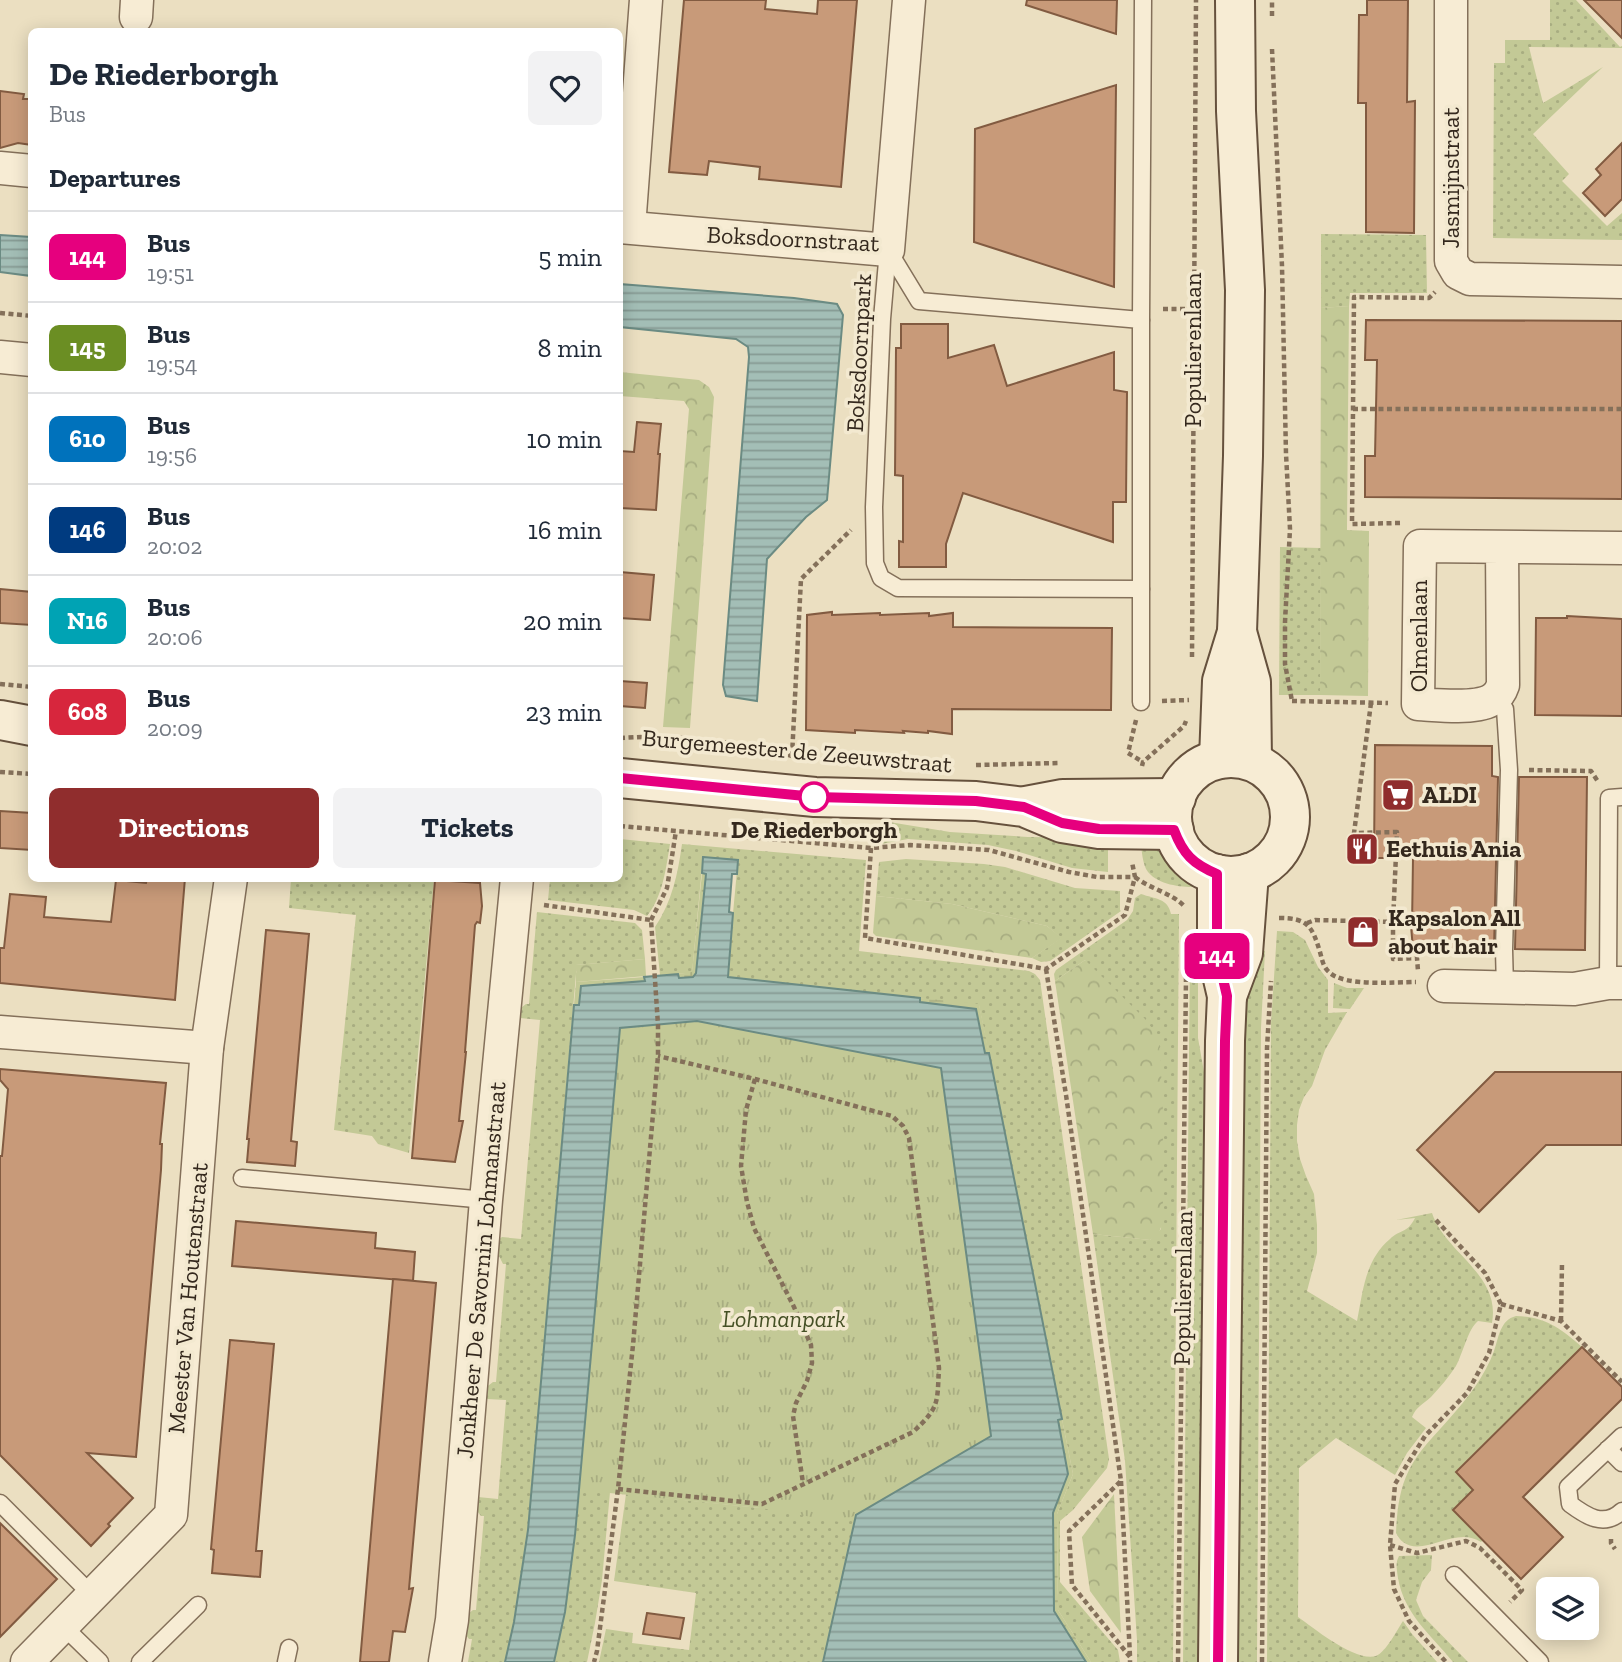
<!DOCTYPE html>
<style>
body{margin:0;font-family:"Zilla Slab",serif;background:#f2f2f3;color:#1f2937;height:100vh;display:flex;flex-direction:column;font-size:26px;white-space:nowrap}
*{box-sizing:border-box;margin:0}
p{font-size:23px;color:#747a83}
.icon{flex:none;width:38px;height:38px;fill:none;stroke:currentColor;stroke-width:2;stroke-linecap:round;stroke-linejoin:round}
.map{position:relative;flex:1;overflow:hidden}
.details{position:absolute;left:28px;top:28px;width:595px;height:854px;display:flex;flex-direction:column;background:#fff;border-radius:10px;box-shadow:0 4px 18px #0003}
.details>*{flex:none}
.badge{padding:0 14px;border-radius:10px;font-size:24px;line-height:46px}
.fabs{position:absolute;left:1536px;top:1577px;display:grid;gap:14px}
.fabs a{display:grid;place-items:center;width:63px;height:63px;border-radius:10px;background:#fff;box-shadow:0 4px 18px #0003;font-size:35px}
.map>.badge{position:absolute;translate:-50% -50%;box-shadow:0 0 0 4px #fff}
h2{padding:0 21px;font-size:26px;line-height:63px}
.round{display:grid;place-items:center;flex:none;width:74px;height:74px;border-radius:10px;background:#f2f2f3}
.overview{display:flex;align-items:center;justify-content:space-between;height:119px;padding:0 21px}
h1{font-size:33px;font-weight:700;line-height:52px}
.button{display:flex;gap:14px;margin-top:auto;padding:14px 21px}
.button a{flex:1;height:80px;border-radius:10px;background:#902d2d;color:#fff;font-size:28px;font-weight:700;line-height:80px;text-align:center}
.button a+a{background:#f2f2f3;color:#1f2937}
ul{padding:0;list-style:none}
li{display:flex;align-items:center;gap:21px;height:91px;padding:0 21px;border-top:2px solid #e0e1e3}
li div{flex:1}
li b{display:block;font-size:26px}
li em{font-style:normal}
li .badge{min-width:77px;font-weight:700;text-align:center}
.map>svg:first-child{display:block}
.grass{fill:url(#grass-dots)}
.forest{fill:url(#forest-crowns)}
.wetland{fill:url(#wetland-marsh)}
.park{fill:url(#park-tufts)}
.water{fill:url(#water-rules);stroke:#6b8b83;stroke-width:2}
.building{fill:#c89a79;stroke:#825b41;stroke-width:2}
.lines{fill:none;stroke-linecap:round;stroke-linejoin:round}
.lane-casing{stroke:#84705a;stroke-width:19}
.street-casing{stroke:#84705a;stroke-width:35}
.secondary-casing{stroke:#66513d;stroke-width:42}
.path{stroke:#84705a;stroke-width:4.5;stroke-dasharray:5 3.5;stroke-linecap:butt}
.lane{stroke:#f7ecd4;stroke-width:16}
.street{stroke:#f7ecd4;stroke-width:32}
.secondary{stroke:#f7ecd4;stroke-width:38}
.line-casing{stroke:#fff;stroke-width:16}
.line{stroke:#e6007e;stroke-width:10}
.stop-dot{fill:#fff;stroke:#e6007e;stroke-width:3.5}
.labels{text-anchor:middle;stroke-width:7;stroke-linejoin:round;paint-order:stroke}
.street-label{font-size:24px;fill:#34281d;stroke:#f3e9d0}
.poi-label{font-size:24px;font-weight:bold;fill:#34281d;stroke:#f3e9d0;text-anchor:start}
.stop-label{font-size:24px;font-weight:bold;fill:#34281d;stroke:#f3e9d0}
.park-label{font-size:24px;font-style:italic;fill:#455025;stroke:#f3e9d0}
</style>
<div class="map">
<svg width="1622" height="1662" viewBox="0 0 1622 1662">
<defs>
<pattern id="grass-dots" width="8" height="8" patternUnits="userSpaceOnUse" patternTransform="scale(1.75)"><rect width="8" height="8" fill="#c3c996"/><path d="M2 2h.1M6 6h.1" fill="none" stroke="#a8ad81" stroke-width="1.8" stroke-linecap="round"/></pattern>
<pattern id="forest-crowns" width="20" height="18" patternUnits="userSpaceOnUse" patternTransform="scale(1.75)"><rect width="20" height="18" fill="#c3c996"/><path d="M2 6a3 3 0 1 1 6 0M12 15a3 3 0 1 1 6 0" fill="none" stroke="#a8ad81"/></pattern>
<pattern id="wetland-marsh" width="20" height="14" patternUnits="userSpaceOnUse" patternTransform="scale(1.75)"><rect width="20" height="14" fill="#c3c996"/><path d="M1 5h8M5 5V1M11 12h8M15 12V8" fill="none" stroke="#a8ad81"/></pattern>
<pattern id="park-tufts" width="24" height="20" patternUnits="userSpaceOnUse" patternTransform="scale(1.75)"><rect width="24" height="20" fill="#c3c996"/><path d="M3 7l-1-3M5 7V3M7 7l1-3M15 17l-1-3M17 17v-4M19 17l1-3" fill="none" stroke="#a8ad81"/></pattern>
<pattern id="water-rules" width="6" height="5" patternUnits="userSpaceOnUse" patternTransform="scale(1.75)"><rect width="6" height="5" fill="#a3beb6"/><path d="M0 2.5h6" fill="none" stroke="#869a93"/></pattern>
</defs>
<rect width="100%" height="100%" fill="#ebdfc1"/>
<g class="grass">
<path d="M1550 0H1576L1620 47 1622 46V48L1529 47 1543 103 1603 67 1533 134 1569 174 1562 181 1607 226 1622 213V240L1493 238 1494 63H1505V40H1550Z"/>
<path d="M1321 234 1426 235 1427 293H1350L1349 306 1321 308Z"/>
<path d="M1280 547 1321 548 1320 695H1279Z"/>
<path d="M883 821 950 832 1028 837 1108 838V872L1072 868 1016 851 988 845 908 839 881 844Z"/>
<path d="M620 839 670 844C666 868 663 896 647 916L634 910 548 900 550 879 620 878Z"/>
<path d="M1140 839H1157L1171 849 1195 887C1180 887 1159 885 1148 872 1142 865 1142 849 1140 839Z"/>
<path d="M682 844 866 860 859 951 1029 971 1035 974 1040 980 1109 1459 1107 1468 1073 1510 1060 1521V1582L1118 1650 1120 1662H1091L1058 1610 1057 1514 1073 1474 979 1005 727 977 738 860 703 857 692 973 660 975 655 927C672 902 678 873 682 844Z"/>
<path d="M906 859 984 864 1005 867 1075 888 1120 891V910L1121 911 1050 961 1041 962 1032 958 1061 938 1047 926 952 904 876 896 879 862Z"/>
<path d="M291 879H434L409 1153 378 1144 372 1136 334 1130 356 915 289 908Z"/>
<path d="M1141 894C1155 899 1168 898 1171 914H1179L1173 1662H1137V1640L1125 1461 1093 1234 1150 1240 1161 1229 1163 1104 1085 960 1055 981 1054 974 1056 970 1127 920 1133 911 1135 898Z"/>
<path d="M537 912 635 923 642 930 645 959 576 965 577 974H576L528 1530 514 1622 505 1662H468L472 1639H469L462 1630 464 1617 473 1610H476L484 1516H481L474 1507 476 1498 478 1497 498 1499 506 1400 487 1399 485 1398 484 1389 493 1382H496L506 1264H503L497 1252 498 1240 502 1237 521 1239 540 1020 520 1018 517 1011 526 1004H529Z"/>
<path d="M1277 931 1293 932 1305 940 1318 967 1328 980V1013L1347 1012 1325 1050 1312 1086 1304 1097 1299 1110 1297 1125V1141L1300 1159 1306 1176 1314 1194 1317 1225V1253L1307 1291 1357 1321C1363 1291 1365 1260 1390 1239 1400 1229 1407 1234 1415 1218L1396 1220 1432 1213C1445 1253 1501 1274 1492 1323L1478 1321C1468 1329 1463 1353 1456 1366 1449 1377 1440 1387 1431 1397 1422 1405 1417 1406 1412 1417L1426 1428 1407 1453 1395 1475 1336 1438 1299 1468 1298 1617C1315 1629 1355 1662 1376 1656 1386 1652 1397 1630 1403 1621L1412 1634 1437 1662H1267L1271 1024Z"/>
<path d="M1253 949 1265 951 1261 1028 1257 1662H1235L1242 1046Z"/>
<path d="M1190 953 1198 956V1038L1208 1095 1204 1662H1183Z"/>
<path d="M1334 983 1347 988H1364L1350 1009 1333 1008Z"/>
<path d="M616 1074 634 1229 602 1580 595 1623 587 1662H554L565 1612 575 1535Z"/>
<path d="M1516 1316C1546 1317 1560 1328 1582 1347L1456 1471 1473 1490 1453 1510 1483 1540 1481 1542C1455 1525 1424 1558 1403 1542 1400 1540 1398 1536 1396 1533 1397 1511 1399 1490 1409 1470 1419 1450 1435 1435 1449 1419 1467 1399 1485 1376 1494 1351 1499 1337 1500 1320 1516 1316Z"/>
<path d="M917 1436 856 1515 823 1662H599L606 1629 633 1633 632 1643 689 1650 696 1593 614 1581 626 1494 760 1508 768 1507Z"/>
<path d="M1432 1555 1431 1570 1422 1582 1416 1600 1423 1616 1468 1662H1453C1431 1635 1404 1614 1398 1578 1397 1570 1395 1563 1399 1556Z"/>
</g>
<g class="forest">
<path d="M1349 306 1347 530 1369 531 1368 696 1320 695 1321 308Z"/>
<path d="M620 372 699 380 709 387 714 397 690 728 663 727 689 409 684 401 620 396Z"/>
<path d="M876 896 952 904 1047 926 1062 938 1032 958 876 936 873 933Z"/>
<path d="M645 959 646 976 576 982V974L577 973 575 965Z"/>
<path d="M1085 960 1145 1019 1155 1032 1159 1042 1163 1104V1222L1158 1235 1150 1240 1093 1234 1055 981Z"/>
<path d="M1114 1494 1121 1633 1090 1591 1082 1537Z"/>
</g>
<g class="wetland">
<path d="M702 873 706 874 697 973 693 977 678 979V974L692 972Z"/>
<path d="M644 977 646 981 581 986 579 1006 574 1005 576 982Z"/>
<path d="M920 998 979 1004 989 1053 985 1054 919 1002Z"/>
<path d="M1062 1419 1073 1474 1057 1514 1058 1610 1091 1662H1086L1054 1611 1053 1513 1068 1474 1058 1420Z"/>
</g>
<path class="park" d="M697 1021 941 1068 991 1437 856 1515 840 1522 760 1508 579 1490 620 1027Z"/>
<g class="water">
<path d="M0 235 31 237V276L0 272Z"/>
<path d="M620 284 794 298 837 304 843 315 827 500 806 517 767 559 757 701 726 696 723 685 749 357 748 347 736 339 620 327Z"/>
<path d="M703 857 738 860 737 874H732L729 912 733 913 728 977 920 998V1002L976 1009 985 1053H989L1062 1419 1058 1420 1068 1474 1053 1513 1054 1611 1086 1662H823L856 1515 991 1436 941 1068 697 1021 620 1028 575 1535 565 1612 554 1662H505L514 1622 528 1530 574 1005H579L581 986 645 981 644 977 678 974 679 978 693 977 696 973 706 874 702 873Z"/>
</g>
<g class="building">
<path d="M684 0H766L765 9 817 14 818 0H857L841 187 759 179 760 167 709 161 707 175 669 172Z"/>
<path d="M1027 0H1117L1116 34 1026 5Z"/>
<path d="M1367 0H1408L1407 102 1415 101 1414 233 1366 232V103H1358L1359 15H1367Z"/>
<path d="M1584 0H1622V38Z"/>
<path d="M1116 85 1114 287 974 242 975 129Z"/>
<path d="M0 91 24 94 23 99H32V145L18 143 0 148Z"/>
<path d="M1622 143V199L1605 216 1583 193 1601 175 1596 169Z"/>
<path d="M1366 320 1622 321V499L1365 497V456H1375L1377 360H1365Z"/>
<path d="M901 324H948V358L994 345 1007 386 1114 352V390L1127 392 1126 502H1113V542L963 493 946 544V567H899V541L903 542V476L895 475 896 348H901Z"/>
<path d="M637 422 661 424 658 454H660L656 510 620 508V451L634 452Z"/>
<path d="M620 572 654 575 650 620 620 618Z"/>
<path d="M0 589 32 592V625L0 623Z"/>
<path d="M832 612V615L880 613V615L929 613V616L953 613V627L1112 628 1111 710 952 709V734L928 731V733L903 731 904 733 855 730V733L806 730 807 615Z"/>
<path d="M1567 616 1622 619V716L1535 715 1536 618H1567Z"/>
<path d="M620 681 647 683 645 708 620 706Z"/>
<path d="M1375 745 1492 746V776L1498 777 1494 949H1413L1411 926H1412L1413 858H1374Z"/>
<path d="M1519 777H1587L1585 950 1515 949Z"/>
<path d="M0 811 32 813V850L0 848Z"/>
<path d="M147 878H185L175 1000 0 983V948H4L10 894 46 897 44 917 111 922 116 880 146 883Z"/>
<path d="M435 880 480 883 482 906 480 923 477 922 475 925 465 1052H466L459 1121H463L455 1162 412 1158Z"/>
<path d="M266 930 309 934 291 1141 297 1142 295 1166 247 1162 249 1139H247Z"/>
<path d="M0 1069 166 1083 160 1144H162L161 1170 136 1457 87 1453 133 1498 108 1524 110 1526 91 1546 0 1455V1156H2L8 1089 0 1080Z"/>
<path d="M1495 1072H1622V1145H1546L1479 1212 1417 1150Z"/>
<path d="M236 1221 376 1233 375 1248 415 1252 413 1281 232 1266Z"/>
<path d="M393 1279 436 1283 409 1589 413 1588 405 1632 393 1631 389 1662H360Z"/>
<path d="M230 1340 274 1344 256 1551H262L260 1577 212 1573 214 1550 211 1549Z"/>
<path d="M1582 1347 1622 1387V1399L1523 1497 1563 1537 1521 1579 1453 1510 1473 1490 1456 1472Z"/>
<path d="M0 1523 57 1579 0 1637Z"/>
<path d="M647 1613 684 1618 680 1639 643 1634Z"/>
</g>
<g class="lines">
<defs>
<g id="lane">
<path d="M888 250 919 301 1141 320V702"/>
<path d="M888 250 882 319 874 507 875 563 881 578 898 588 1141 589"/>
<path d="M1141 320 1143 0"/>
<path d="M1496 698 1505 709 1509 770 1504 950 1505 988"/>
<path d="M1608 983 1609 798 1622 797"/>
<path d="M242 1178 486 1200"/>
<path d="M1622 1436 1568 1487 1570 1504C1586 1516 1604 1528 1622 1511"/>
<path d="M1608 1449 1622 1463"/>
<path d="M0 1503 92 1595"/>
<path d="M1454 1575 1540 1662"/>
<path d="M63 1626 100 1662"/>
<path d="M140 1662 198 1605"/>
<path d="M286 1662 289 1648"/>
</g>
<g id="street">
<path d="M1451 0V261L1458 273 1470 279 1622 282"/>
<path d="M136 17 137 0"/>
<path d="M0 168 32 171"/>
<path d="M620 227 888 250 909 0"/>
<path d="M629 227 646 0"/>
<path d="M0 357 32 360"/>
<path d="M1502 547 1503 685C1501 691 1499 695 1493 699 1477 710 1438 705 1418 704L1420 546 1622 548"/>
<path d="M1444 986 1574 989 1608 983H1622"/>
<path d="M0 1032 207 1048"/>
<path d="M27 1662 171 1515 207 1048 231 878"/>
<path d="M445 1662 452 1620 486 1200 517 878"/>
</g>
<g id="secondary">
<path d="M1237 632 1251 682 1252 761"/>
<path d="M0 720 32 726"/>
<circle cx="1231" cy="817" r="59"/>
<path d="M1219 759 1222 681 1237 632 1243 456 1245 290 1236 111 1235 0"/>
<path d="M620 778 815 797 976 801 1024 807 1062 823 1099 829 1174 830"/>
<path d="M1026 806 1063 799 1176 798"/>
<path d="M1217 874V953L1227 996 1225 1041 1218 1662"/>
<path d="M1227 996 1243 953 1249 873"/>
</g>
</defs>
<use href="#lane" class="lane-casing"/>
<use href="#street" class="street-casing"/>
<use href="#secondary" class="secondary-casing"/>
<g class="path">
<path d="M1272 16V0"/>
<path d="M1272 49 1282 266 1286 454 1290 529 1285 622V664L1292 701"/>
<path d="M1163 309H1193"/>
<path d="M0 313 32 316"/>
<path d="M1353 409H1622"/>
<path d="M1400 523 1352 524 1354 297 1429 298 1435 292"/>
<path d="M1192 657 1196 0"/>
<path d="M0 684 32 687"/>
<path d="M1162 701 1189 700"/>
<path d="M1292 701 1388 703"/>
<path d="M1371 703 1354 833 1397 832 1393 922V959L1417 958 1418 971"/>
<path d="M1136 720 1128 753 1143 762"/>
<path d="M620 738 661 736 761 746 792 756 890 763"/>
<path d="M792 756 801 579 851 530"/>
<path d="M976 765 1058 763"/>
<path d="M1142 766 1143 762 1184 726 1186 721"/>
<path d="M1529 770 1591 771 1599 783"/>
<path d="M0 772 32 774"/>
<path d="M620 826 871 848 910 845 989 850 1069 872 1097 877H1135"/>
<path d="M871 848 865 938 1046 969 1125 915 1135 877 1132 862"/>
<path d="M1135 877C1150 889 1172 893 1184 906"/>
<path d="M544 905 651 920 658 1025V1056L633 1345 618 1489 597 1651 594 1662"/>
<path d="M1279 918C1308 918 1312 926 1320 952 1322 959 1323 967 1329 972 1344 987 1395 982 1416 982"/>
<path d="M651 920 667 888 676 831"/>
<path d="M1307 923 1315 920 1393 922"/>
<path d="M1046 969 1066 1095 1121 1481 1069 1531 1072 1585 1130 1657V1662"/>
<path d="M755 1079 746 1110 741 1166 747 1202 754 1228 794 1307 811 1345 812 1363 807 1381 796 1403 793 1416 803 1483"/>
<path d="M1436 1220 1485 1273 1501 1304 1489 1353 1467 1393 1425 1436 1395 1484 1390 1545 1394 1589 1409 1621 1446 1662"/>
<path d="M1501 1304 1561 1321 1622 1382"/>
<path d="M1561 1321 1562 1263"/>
<path d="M1121 1481 1130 1656"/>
<path d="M618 1489 762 1504 913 1432C940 1407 937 1403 939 1368L909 1138 903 1126 892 1116 755 1079 658 1056"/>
<path d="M1611 1539V1543L1615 1549"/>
<path d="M1390 1545 1417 1553 1466 1541 1480 1548 1522 1590 1510 1602"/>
<path d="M1178 1662 1186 977"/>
<path d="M1262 1662 1267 1048 1271 981"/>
</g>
<use href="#lane" class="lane"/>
<use href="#street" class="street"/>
<use href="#secondary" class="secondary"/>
</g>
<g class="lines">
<defs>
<path id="line" d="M620 778 815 797 976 801 1024 807 1062 823 1099 829 1174 830C1183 854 1193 864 1217 874V953L1227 996 1225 1041 1218 1662"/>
</defs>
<use href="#line" class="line-casing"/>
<use href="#line" class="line"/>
</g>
<defs>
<symbol id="supermarket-square" viewBox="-11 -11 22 22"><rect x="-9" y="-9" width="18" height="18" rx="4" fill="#902d2d" stroke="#f3e9d0"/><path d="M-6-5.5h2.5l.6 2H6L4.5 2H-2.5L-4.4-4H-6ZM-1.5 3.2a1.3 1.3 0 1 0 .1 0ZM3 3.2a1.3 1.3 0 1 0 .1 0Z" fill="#fff"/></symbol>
<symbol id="restaurant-square" viewBox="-11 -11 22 22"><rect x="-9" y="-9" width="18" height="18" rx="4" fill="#902d2d" stroke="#f3e9d0"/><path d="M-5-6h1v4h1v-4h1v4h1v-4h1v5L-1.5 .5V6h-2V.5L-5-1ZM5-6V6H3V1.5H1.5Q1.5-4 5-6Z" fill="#fff"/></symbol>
<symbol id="shop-square" viewBox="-11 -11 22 22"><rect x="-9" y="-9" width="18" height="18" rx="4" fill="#902d2d" stroke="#f3e9d0"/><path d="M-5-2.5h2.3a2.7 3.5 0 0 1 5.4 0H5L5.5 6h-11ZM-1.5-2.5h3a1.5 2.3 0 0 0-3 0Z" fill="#fff"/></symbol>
</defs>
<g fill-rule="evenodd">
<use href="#supermarket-square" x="1379" y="776" width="38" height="38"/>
<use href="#restaurant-square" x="1343" y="830" width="38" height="38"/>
<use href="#shop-square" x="1344" y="913" width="38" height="38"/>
</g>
<circle class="stop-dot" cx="814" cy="797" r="14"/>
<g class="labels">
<g class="street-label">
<text transform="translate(1451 178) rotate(-90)" y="8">Jasmijnstraat</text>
<text transform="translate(793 239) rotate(3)" y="8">Boksdoornstraat</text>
<text transform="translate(1193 350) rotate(-90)" y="8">Populierenlaan</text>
<text transform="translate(859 353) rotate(-87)" y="8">Boksdoornpark</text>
<text transform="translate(1419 636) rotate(-90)" y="8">Olmenlaan</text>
<text transform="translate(797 751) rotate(5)" y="8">Burgemeester de Zeeuwstraat</text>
<text transform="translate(481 1270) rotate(-85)" y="8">Jonkheer De Savornin Lohmanstraat</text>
<text transform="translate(1183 1288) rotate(-89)" y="8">Populierenlaan</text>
<text transform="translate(188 1298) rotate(-85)" y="8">Meester Van Houtenstraat</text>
</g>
<g class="poi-label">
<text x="1422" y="803">ALDI</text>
<text x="1386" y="857">Eethuis Ania</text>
<text x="1388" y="926">Kapsalon All<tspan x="1388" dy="28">about hair</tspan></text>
</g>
<g class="stop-label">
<text x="814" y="838">De Riederborgh</text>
</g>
<g class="park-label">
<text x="784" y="1327">Lohmanpark</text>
</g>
</g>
</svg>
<div class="fabs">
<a><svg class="icon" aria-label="layers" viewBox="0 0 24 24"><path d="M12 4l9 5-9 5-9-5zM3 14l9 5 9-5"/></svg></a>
</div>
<b class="badge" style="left:1217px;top:956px;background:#e6007e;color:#fff">144</b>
<section class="details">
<div class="overview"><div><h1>De Riederborgh</h1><p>Bus</p></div><a class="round"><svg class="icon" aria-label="heart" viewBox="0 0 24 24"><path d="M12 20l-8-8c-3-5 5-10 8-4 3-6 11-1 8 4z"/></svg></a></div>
<h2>Departures</h2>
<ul>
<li><span class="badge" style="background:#e6007e;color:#fff">144</span><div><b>Bus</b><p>19:51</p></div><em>5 min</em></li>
<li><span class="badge" style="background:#6b8e23;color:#fff">145</span><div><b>Bus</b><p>19:54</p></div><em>8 min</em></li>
<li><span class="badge" style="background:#0072bc;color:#fff">610</span><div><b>Bus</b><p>19:56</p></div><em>10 min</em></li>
<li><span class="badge" style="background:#003b80;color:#fff">146</span><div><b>Bus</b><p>20:02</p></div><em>16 min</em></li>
<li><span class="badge" style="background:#00a3b4;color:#fff">N16</span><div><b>Bus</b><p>20:06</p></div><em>20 min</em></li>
<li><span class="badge" style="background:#d7263d;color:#fff">608</span><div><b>Bus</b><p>20:09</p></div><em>23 min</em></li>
</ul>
<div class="button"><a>Directions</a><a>Tickets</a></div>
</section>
</div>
